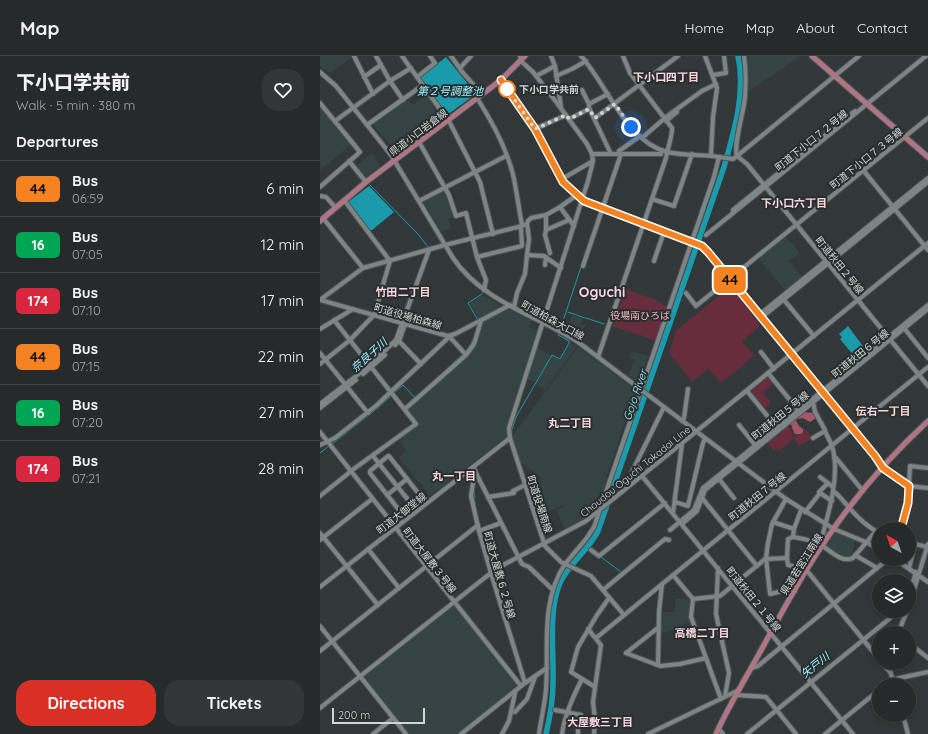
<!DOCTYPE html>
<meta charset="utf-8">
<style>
body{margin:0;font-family:Quicksand,"Noto Sans JP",sans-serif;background:#323637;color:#f1f3f6;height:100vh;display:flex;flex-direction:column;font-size:15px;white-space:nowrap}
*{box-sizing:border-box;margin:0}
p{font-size:13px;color:#a4a7a9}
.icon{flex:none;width:22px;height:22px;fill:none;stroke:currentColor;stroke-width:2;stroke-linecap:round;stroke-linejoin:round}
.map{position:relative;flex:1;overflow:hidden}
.panel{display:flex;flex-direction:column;background:#262a2b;width:320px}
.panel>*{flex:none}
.badge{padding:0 8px;border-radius:6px;font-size:14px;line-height:26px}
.needle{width:26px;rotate:320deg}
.controls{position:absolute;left:552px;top:466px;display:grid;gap:8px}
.controls a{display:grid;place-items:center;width:44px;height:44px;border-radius:50%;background:#262a2b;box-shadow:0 2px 6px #0003,0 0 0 1px #424647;font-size:20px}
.scale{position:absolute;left:12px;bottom:10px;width:93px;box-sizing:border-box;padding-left:4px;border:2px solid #d1d5d6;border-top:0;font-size:11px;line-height:14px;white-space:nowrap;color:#d1d5d6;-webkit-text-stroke:3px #282e2f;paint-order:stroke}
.you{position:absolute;width:20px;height:20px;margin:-10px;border:3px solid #fff;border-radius:50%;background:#1a73e8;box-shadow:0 0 0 6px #1a73e833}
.map>.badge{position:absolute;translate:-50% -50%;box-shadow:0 0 0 2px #fff}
h2{padding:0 16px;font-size:15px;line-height:36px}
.round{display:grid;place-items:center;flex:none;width:42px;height:42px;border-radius:16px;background:#323637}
.headline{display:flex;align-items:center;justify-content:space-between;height:68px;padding:0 16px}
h1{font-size:19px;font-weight:800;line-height:30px}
.primary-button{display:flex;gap:8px;margin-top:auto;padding:8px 16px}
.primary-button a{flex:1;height:46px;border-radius:16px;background:#d93025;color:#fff;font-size:16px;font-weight:800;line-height:46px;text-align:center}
.primary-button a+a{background:#323637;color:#f1f3f6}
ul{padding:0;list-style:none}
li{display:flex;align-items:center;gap:12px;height:56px;padding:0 16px;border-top:1px solid #424647}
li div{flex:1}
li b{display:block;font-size:15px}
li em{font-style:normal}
li .badge{min-width:44px;font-weight:700;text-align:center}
header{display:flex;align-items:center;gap:24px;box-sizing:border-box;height:56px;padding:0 20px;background:#262a2b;border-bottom:1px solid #424647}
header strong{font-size:19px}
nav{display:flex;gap:22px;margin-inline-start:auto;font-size:14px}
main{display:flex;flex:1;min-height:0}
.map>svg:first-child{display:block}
.built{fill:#354345}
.green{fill:#672d3c}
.forest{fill:#a5576a}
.water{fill:#1a9aab}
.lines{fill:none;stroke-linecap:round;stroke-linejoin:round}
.stream{stroke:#1a9aab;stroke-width:1}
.river{stroke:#1a9aab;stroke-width:5.5}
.minor-casing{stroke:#505657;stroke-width:6}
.major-casing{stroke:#505657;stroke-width:7}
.minor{stroke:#7e8586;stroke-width:4}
.major{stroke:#ae7685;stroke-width:5}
.line-casing{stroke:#fff;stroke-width:9}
.line{stroke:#f58220;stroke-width:6}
.walk{stroke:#d1d5d6;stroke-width:4;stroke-dasharray:0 7.2}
.stop-dot{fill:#fff;stroke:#f58220;stroke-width:2}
.labels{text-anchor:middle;stroke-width:4;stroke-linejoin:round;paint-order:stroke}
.stop-label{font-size:10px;font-weight:bold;fill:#d1d5d6;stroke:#282e2f;text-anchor:start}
.street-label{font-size:10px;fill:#d1d5d6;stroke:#282e2f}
.park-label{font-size:10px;fill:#f5b2c0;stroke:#282e2f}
.neighbourhood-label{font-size:11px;font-weight:bold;fill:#f8d5db;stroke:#282e2f}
.water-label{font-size:11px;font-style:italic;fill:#9dedfa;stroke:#282e2f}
.district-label{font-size:14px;font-weight:bold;fill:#f8d5db;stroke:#282e2f}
</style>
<header>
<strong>Map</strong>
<nav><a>Home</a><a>Map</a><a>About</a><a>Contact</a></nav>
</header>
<main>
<section class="panel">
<div class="headline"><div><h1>下小口学共前</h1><p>Walk · 5 min · 380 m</p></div><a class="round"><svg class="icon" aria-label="heart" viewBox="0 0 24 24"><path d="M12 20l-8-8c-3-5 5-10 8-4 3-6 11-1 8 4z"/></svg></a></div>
<h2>Departures</h2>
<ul>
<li><span class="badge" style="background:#f58220;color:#111">44</span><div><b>Bus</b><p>06:59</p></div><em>6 min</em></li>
<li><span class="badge" style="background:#00a651;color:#fff">16</span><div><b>Bus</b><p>07:05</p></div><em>12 min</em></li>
<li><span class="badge" style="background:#d7263d;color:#fff">174</span><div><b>Bus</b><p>07:10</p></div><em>17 min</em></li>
<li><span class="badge" style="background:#f58220;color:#111">44</span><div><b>Bus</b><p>07:15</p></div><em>22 min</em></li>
<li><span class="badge" style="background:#00a651;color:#fff">16</span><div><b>Bus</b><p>07:20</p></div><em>27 min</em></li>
<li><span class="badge" style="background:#d7263d;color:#fff">174</span><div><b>Bus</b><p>07:21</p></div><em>28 min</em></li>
</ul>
<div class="primary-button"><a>Directions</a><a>Tickets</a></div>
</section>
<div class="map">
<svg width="608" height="678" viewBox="0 0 608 678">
<rect width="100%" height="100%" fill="#323839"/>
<g class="built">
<path d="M0 0H33L10 17 3 13 0 9Z"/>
<path d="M427 0H481L429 35V21Z"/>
<path d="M108 38 124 61V63L80 95 74 94 52 67 87 43 92 49Z"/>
<path d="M0 49 32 88 0 114Z"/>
<path d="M51 97 61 109 45 122 35 111Z"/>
<path d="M124 133 128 140 135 161 128 163 131 173 121 175 103 145Z"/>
<path d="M465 180 480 197 469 205 483 223 467 236 438 202Z"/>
<path d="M163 239 180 249V251L159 263 150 247Z"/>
<path d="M189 253 211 264 209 272 217 274 188 367 187 380 110 440 79 402 86 394 78 384 99 368 89 353 146 301 161 268Z"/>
<path d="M252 259 263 262 261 268 265 269 259 282 244 273 245 269 249 267Z"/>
<path d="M250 286 257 290 225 334 216 328V326L207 323 217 292 240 304Z"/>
<path d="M258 291 314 333 315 337 286 421 288 423 279 449 275 455 264 463 245 473 236 454 244 451V449L227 456 218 428 221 422 225 424 199 405 192 381Z"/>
<path d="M312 295 328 300 320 323 317 325 308 319 315 304 309 302Z"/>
<path d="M516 477 535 485 531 502 527 503 504 491 514 478Z"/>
<path d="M355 543H370V566L340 578 341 556H355Z"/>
<path d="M133 550H135L199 630 139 678H88L44 621Z"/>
</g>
<g class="green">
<path d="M306 233 336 244 347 251 335 284 293 270Z"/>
<path d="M407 233H413L439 267V271L422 285 434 300 401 327 389 313V312L374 324H371L349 297 356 275Z"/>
<path d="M448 321 450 322 454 327 443 337 451 348 444 353 430 335Z"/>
<path d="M468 368 474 381 485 373 493 382 479 390 474 382 459 395 456 392 454 395 446 385Z"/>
</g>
<path class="forest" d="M484 356 493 357 496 362 490 366 483 362 477 363 476 365 479 370 483 373V376L481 378H475L472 372V370L470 368V365Z"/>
<g class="water">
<path d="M126 1 156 38 127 59H126L99 22Z"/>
<path d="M49 130 74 156 52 174H50L28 146Z"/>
<path d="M528 270 545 293 535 301 520 283 522 281 519 278Z"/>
</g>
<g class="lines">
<g class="stream">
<path d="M50 129 98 178 108 191"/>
<path d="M248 256 265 262"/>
<path d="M266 262 284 268"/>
<path d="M158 264 148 247 162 238"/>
<path d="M240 274 261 211"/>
<path d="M145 297 153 284"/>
<path d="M73 338 83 329 95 342 142 299"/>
<path d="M191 376 196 361 232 299 240 303 249 287V285L238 279 239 277"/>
<path d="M12 388 59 351 71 340"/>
<path d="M0 397 9 390"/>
<path d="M157 410 188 386 189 385"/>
<path d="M154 436 155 451"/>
<path d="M353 475 360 469"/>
<path d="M281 501 301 516"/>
</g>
<path class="river" d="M226 678C230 661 233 644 233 627 234 596 228 555 240 527 249 507 269 494 278 475L404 111C414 76 426 37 418 0"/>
<defs>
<g id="minor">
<path d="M34 0 53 38"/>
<path d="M56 0 70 25 83 44"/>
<path d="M82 0 130 67 160 126 173 178"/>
<path d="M131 0 143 17 162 38"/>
<path d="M200 0 202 6 213 16 237 47 267 88 272 98H341"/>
<path d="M231 0 235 10 241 51"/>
<path d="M261 0C287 29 307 86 347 96 364 100 382 98 399 101"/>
<path d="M385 0 397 32 393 61 391 99"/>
<path d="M539 0 417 100 427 108 608 330"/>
<path d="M140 12 151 0"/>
<path d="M0 16 16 30 71 99 133 202C163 246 216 259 258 286L466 443 514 473 548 487 559 494"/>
<path d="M393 19 406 17 404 0"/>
<path d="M216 20 235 10"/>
<path d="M236 20 252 13 266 5"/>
<path d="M44 21 61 9"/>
<path d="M97 21 115 7 110 0"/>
<path d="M181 24 215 73 244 127 263 145 382 190 387 196 555 400 563 412 589 430V447L581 473"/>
<path d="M262 34 269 48V52L291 98"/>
<path d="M157 42C173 67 188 95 194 123 197 138 199 153 202 169L201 172 202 190 157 201"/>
<path d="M0 47 40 96 0 131"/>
<path d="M269 48 288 38"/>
<path d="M275 62 358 0"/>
<path d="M249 63 269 53"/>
<path d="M15 65 70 25 91 12"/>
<path d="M346 65 357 56"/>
<path d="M47 69 103 29"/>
<path d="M215 73 246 59"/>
<path d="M322 82 346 61 382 35 396 28"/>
<path d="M99 86 129 139 136 160 146 157 157 201 166 224 164 234"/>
<path d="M298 98 299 95 320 80"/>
<path d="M29 105 46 126"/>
<path d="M543 114 608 194"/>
<path d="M242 123 273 105"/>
<path d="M0 140 6 141 15 151"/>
<path d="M332 143 354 150 372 98"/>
<path d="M99 145 186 100"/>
<path d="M240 151 257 139"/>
<path d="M413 154 535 55"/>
<path d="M3 162 43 212"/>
<path d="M226 174V159"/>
<path d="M386 179 606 0"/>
<path d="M230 197 225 179 226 174 249 164"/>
<path d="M207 199 209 183 207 168"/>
<path d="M334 205 344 176"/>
<path d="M225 209 226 201"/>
<path d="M263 210 301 98"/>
<path d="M366 237 376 250 608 62"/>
<path d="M0 244 43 212 125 189 202 170 207 168 208 165 211 162 226 159 240 151 254 170"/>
<path d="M0 244 128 280 135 278 190 249"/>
<path d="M464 244 494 280"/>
<path d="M194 251 197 237 205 218 207 199 224 200 241 212"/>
<path d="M439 259 608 122"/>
<path d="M441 262 608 126"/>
<path d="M584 272 608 302"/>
<path d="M0 273 33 253"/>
<path d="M79 285 101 308"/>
<path d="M75 289 79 285 85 268"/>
<path d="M441 296 454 313"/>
<path d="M0 297 48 357"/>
<path d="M278 301 346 102C347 95 353 77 352 72L310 17 303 0"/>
<path d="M0 308 30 284 54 259 70 205 24 144"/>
<path d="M448 317 478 354"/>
<path d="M43 318 65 299"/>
<path d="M427 335 449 362"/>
<path d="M493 346 495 356 505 374V375C507 380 510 385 512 390 521 419 508 459 500 488"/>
<path d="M0 348 44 314 76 284 109 194"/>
<path d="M0 352 36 324"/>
<path d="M85 353 146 299 154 288 161 265"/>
<path d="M362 365 364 362 368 333"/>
<path d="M419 369 435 389"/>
<path d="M0 376 201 630"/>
<path d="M493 382 505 375"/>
<path d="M0 389 15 382 57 349 128 282 129 280 146 299"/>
<path d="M53 400 97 455"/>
<path d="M514 402H516L543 435"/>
<path d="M608 412 590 410 589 430 608 432"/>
<path d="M154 413 202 508 209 511 232 533"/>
<path d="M155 414 151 440 159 475 171 517 205 627"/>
<path d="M322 420 533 678"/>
<path d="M500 421 513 431"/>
<path d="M399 423 414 442"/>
<path d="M306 428 344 351"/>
<path d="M513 435C519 439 522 444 527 449 535 459 548 471 559 477"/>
<path d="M500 437 499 436 508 427"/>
<path d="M67 439 87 423"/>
<path d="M0 440 35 412 96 368 14 264"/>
<path d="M168 441 194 437 193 435 205 429"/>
<path d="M382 442 437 510"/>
<path d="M466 443 452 468 448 487 446 502 450 538 471 533 475 535"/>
<path d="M355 446 368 450 383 387 385 383"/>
<path d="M481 454 474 473 473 481C481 482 490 484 498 487 508 492 521 508 533 502L556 475"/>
<path d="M485 456 500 437 512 445"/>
<path d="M353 457 362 388"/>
<path d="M86 463 50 417V415L68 400H69L106 447"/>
<path d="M453 466 474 473"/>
<path d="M362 468 377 455 385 434 608 253"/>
<path d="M350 474 374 454 383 432 608 249"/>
<path d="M159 475 181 467"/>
<path d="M0 477 58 549"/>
<path d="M473 481 468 483 467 502 468 509 483 513 488 516 559 603"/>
<path d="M0 484 52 443"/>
<path d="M48 493 79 532"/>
<path d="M271 494 279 500 345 447"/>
<path d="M535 499 557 512"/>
<path d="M575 503 608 526"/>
<path d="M398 512 396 558 409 617 405 640"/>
<path d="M589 512 595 488 608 491"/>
<path d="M353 519 373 543 371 561 401 643"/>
<path d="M0 531 190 382"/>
<path d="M283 534 345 483 349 484"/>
<path d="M589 539 596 516"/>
<path d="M373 543 400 540 445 503 467 502"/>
<path d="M589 550 608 488"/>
<path d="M304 559 271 520 245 508 266 483 274 471 394 121 399 101 413 103 417 100C413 89 424 55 425 41 426 27 426 13 424 0"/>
<path d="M0 570 86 678"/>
<path d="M268 573 281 589 273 646 275 663 274 678"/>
<path d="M578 577 587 555"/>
<path d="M276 582 608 311"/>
<path d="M589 587 608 602"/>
<path d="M0 595 158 469"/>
<path d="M306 597 340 610 360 608 386 602"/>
<path d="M306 597 339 571"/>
<path d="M562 607 569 615"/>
<path d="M568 607 574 629"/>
<path d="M338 609 339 556 342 528"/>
<path d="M431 612 438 610 568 503"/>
<path d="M566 629 575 623 608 616"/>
<path d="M275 631 251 616 258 591 277 559 289 542"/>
<path d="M416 639 446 641 476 678"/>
<path d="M0 652 167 520 185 508 266 465 608 187"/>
<path d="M235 654 261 659 263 668"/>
<path d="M195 656 207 643 215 621"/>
<path d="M583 659 588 678"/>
<path d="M399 673 403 678"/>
<path d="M53 678 73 662"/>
<path d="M141 678 205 627 227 612"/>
<path d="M182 678 189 665 195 637 194 636"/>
<path d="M219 678C221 663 225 648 226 633 229 590 220 546 245 508L241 506 225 490 190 382 189 372 268 125 273 105 272 98"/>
<path d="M242 678C245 658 253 641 262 623"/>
<path d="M258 678V668H275"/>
<path d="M328 678 419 634"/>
<path d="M427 678 579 555"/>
<path d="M505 678 559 634"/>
</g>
<g id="major">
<path d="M492 0 608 101"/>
<path d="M0 165 46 126 181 24 205 0"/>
<path d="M396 678C410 647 429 617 445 587 459 562 472 537 487 513 520 459 561 408 608 365"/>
</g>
</defs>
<use href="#minor" class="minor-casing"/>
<use href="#major" class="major-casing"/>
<use href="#minor" class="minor"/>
<use href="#major" class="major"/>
</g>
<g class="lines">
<defs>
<path id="line" d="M181 24 215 73 243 126 264 145 382 190 388 196 555 400 563 412 589 430 588 447 581 473"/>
</defs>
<use href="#line" class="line-casing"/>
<use href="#line" class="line"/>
<path class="walk" d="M187 33 215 73 246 59 249 63 269 53 275 62 295 48 311 71"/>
</g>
<circle class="stop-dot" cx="187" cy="33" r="8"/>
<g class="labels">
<g class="stop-label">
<text x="199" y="37">下小口学共前</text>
</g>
<g class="street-label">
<text transform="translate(98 76) rotate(-37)" y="4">県道小口岩倉線</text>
<text transform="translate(491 84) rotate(-39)" y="4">町道下小口７２号線</text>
<text transform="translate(546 102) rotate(-39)" y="4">町道下小口７３号線</text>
<text transform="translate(520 209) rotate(51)" y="4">町道秋田２号線</text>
<text transform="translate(88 260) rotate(16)" y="4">町道役場柏森線</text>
<text transform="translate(233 264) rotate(29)" y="4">町道柏森大口線</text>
<text transform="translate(540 297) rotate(-39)" y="4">町道秋田６号線</text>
<text transform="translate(460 359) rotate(-39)" y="4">町道秋田５号線</text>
<text transform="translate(315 415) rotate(-39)" y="4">Choudou Oguchi Tokadai Line</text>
<text transform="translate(437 440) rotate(-39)" y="4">町道秋田７号線</text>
<text transform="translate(220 448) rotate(72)" y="4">町道役場南線</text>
<text transform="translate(81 457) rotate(-38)" y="4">町道大御堂線</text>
<text transform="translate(110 504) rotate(52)" y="4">町道大屋敷３号線</text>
<text transform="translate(481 508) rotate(-58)" y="4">県道若宮江南線</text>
<text transform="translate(180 519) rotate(74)" y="4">町道大屋敷６２号線</text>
<text transform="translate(434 543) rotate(51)" y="4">町道秋田２１号線</text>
</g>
<g class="park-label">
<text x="320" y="263">役場南ひろば</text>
</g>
<g class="neighbourhood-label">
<text x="346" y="25">下小口四丁目</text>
<text x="474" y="151">下小口六丁目</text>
<text x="83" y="240">竹田二丁目</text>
<text x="563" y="359">伝右一丁目</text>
<text x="250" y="371">丸二丁目</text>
<text x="134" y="424">丸一丁目</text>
<text x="382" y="581">高橋二丁目</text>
<text x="280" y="670">大屋敷三丁目</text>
</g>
<g class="water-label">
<text x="130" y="39">第２号調整池</text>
<text transform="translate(49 299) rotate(-42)" y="4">奈良子川</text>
<text transform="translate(315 339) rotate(-71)" y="4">Gojo River</text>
<text transform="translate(495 609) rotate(-39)" y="4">矢戸川</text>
</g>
<g class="district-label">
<text x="282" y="241">Oguchi</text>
</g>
</g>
</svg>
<div class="controls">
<a><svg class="needle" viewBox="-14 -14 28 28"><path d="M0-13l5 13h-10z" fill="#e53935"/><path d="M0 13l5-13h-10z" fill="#a4a7a9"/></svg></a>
<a><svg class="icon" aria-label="layers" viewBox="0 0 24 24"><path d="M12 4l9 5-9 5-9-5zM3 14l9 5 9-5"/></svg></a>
<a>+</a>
<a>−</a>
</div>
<div class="scale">200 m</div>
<div class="you" style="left:311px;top:71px"></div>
<b class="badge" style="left:410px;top:224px;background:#f58220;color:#111">44</b>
</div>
</main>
